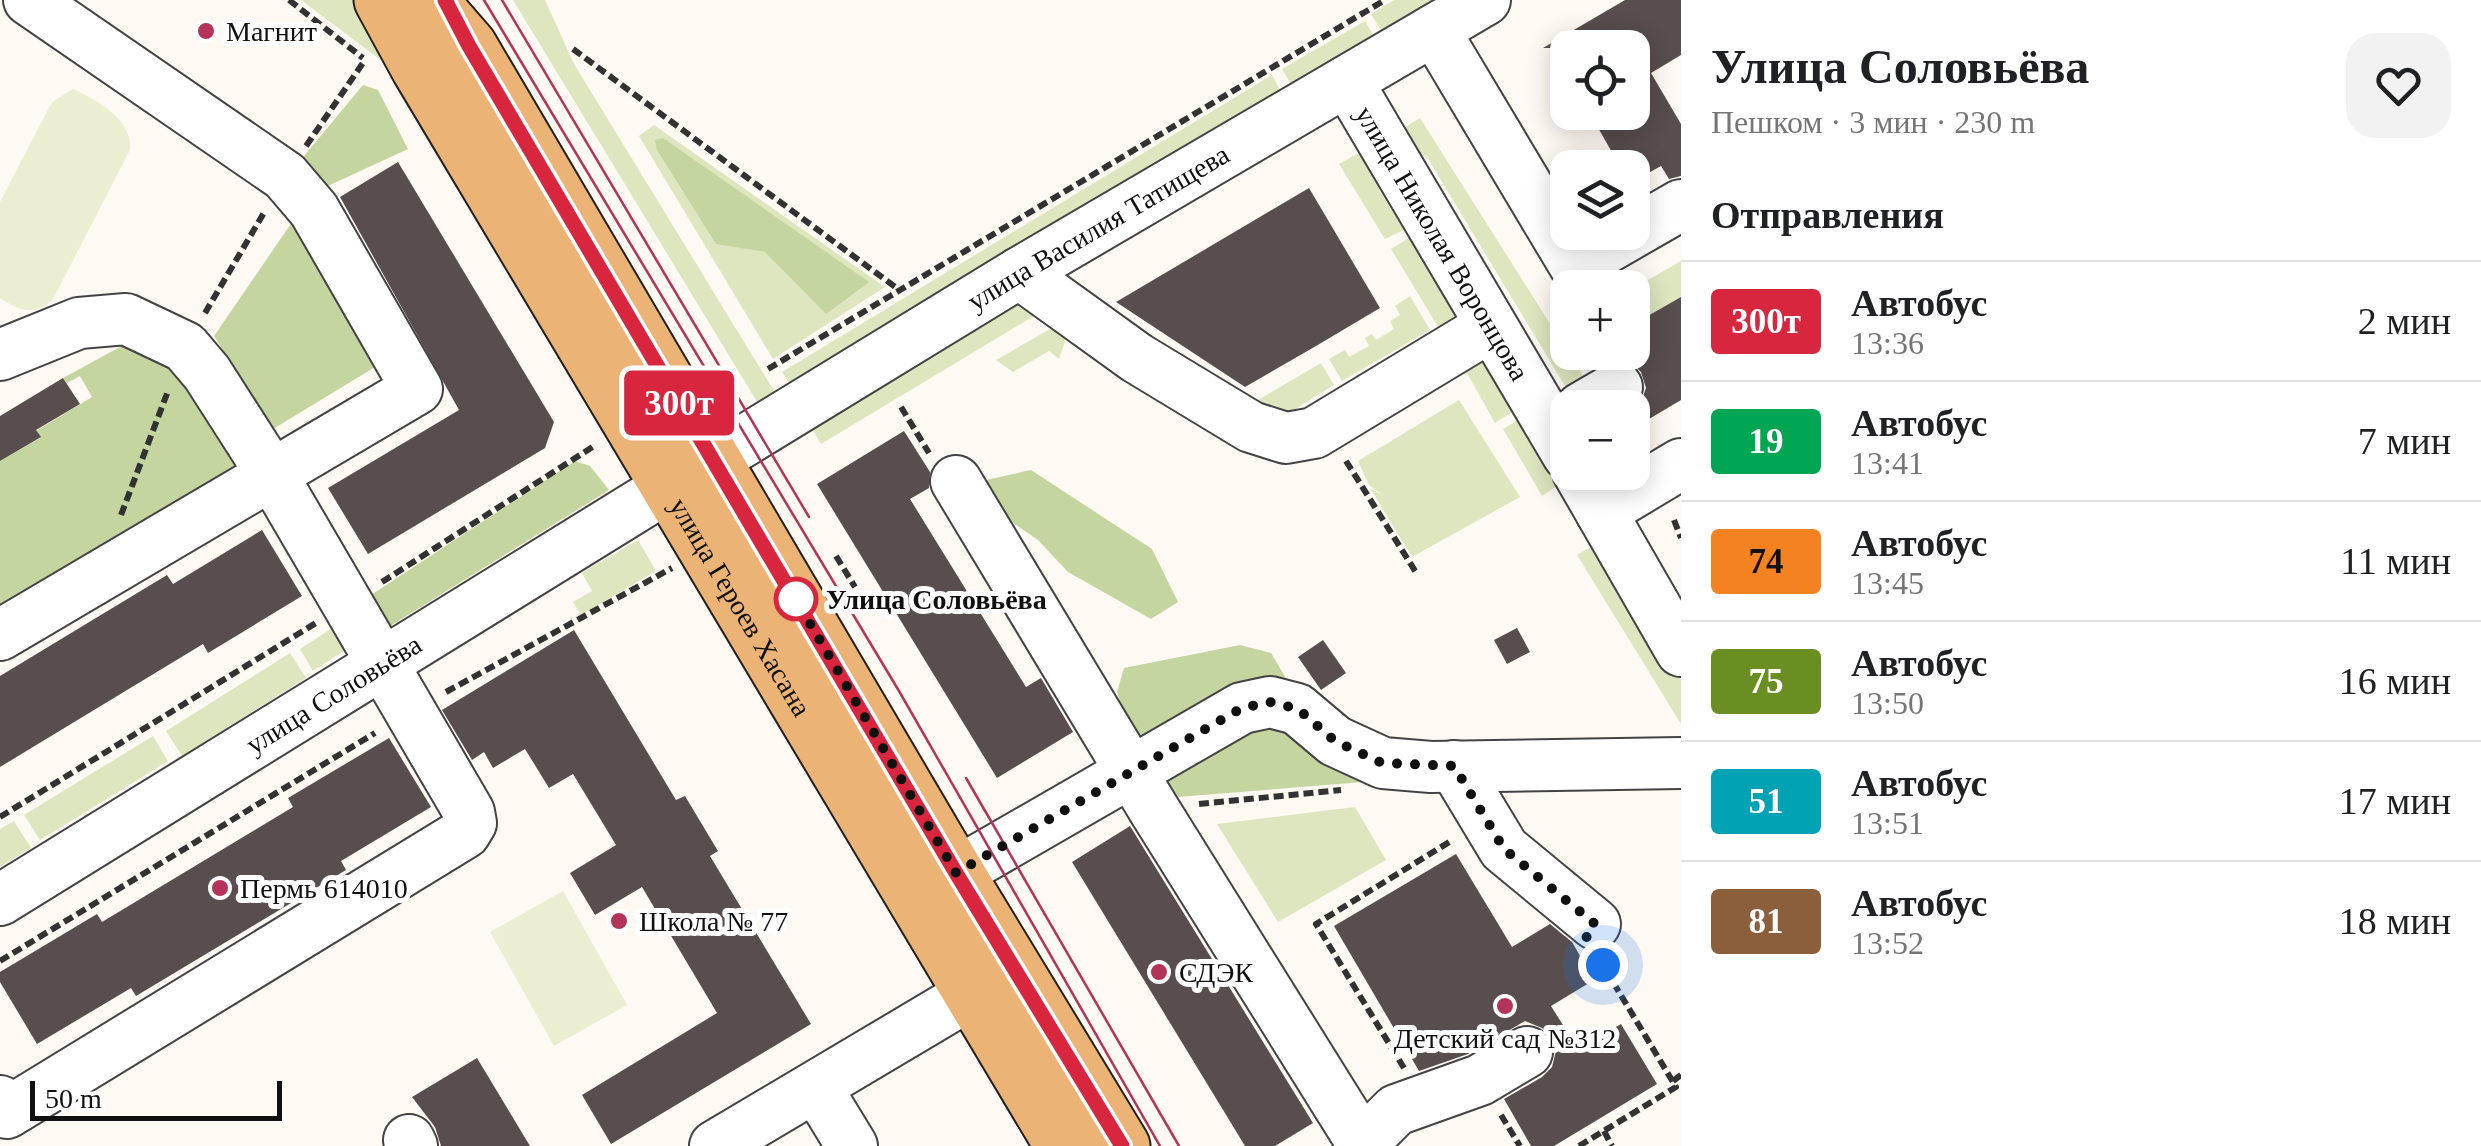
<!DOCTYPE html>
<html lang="ru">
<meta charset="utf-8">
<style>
body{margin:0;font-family:"Times New Roman",serif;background:#f2f2f2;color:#202124;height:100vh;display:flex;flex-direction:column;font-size:38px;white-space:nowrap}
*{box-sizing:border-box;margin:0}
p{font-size:32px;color:#757577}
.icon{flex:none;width:55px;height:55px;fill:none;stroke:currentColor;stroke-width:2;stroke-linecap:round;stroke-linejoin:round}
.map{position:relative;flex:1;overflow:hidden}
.sheet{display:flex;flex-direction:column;background:#fff;width:800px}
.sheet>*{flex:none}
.badge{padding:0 20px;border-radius:8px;font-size:35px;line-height:65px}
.fabs{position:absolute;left:1550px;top:30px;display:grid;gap:20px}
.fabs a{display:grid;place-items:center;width:100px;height:100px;border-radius:20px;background:#fff;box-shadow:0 5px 25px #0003;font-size:50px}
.scale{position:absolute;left:30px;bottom:25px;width:252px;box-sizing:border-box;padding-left:10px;border:5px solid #101010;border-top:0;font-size:28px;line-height:35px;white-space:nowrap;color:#101010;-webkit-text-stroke:8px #fff;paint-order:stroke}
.you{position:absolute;width:50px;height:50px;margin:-25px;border:8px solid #fff;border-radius:50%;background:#1a73e8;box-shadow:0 0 0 15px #1a73e833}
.map>.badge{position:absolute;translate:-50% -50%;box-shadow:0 0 0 5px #fff}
h2{padding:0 30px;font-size:38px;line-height:90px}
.round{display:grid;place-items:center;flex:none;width:105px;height:105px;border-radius:30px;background:#f2f2f2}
.headline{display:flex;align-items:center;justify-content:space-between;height:170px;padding:0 30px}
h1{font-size:48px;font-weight:800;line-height:75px}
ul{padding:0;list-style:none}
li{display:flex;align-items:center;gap:30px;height:120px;padding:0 30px;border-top:2px solid #e0e0e0}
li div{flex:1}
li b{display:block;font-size:38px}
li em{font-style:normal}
li .badge{min-width:110px;font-weight:700;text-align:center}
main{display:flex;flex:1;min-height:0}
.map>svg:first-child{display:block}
.green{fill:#dde6bf}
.forest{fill:#c5d5a0}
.pitch{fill:#ebeed0}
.building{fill:#574e4d}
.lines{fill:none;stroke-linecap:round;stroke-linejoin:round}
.minor-casing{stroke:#434343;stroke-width:54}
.major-casing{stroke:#212121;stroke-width:59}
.path{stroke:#323232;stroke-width:6;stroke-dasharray:10 5;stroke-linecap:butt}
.minor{stroke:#fff;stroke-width:50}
.major{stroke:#ecb376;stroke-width:55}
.tram{stroke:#b33458;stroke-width:2.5}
.line-casing{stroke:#fff;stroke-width:22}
.line{stroke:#d7263d;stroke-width:15}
.walk{stroke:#101010;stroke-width:10;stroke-dasharray:0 18}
.poi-dot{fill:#b33458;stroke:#fff;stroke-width:4}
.stop-dot{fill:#fff;stroke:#d7263d;stroke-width:5}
.labels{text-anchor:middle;stroke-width:10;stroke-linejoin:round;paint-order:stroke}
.poi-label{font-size:28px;fill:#101010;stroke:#fff;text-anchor:start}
.street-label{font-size:28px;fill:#101010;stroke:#fff}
.stop-label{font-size:28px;font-weight:bold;fill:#101010;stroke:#fff;text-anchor:start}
</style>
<main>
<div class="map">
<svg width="1681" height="1146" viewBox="0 0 1681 1146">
<rect width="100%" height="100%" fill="#fef9f3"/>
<g class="green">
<path d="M301 0H358L386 64Z"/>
<path d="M513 0H545L574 64 776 394 759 405Z"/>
<path d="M1394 0H1451L1386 39 1371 14Z"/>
<path d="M1365 21 1376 40 1294 89 1282 69Z"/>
<path d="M1272 75 1281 92 794 390 782 372Z"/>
<path d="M1420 118 1590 387 1572 391 1565 386 1427 157 1407 153 1395 133Z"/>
<path d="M654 125 885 287 773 359 639 136Z"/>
<path d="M1366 149 1378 170 1379 190 1404 230 1385 239 1339 164Z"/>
<path d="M1409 238 1438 287 1451 283 1460 316 1440 330 1391 249Z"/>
<path d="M1681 261V297L1639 321 1633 309 1632 289Z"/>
<path d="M1410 296 1430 330 1342 381 1329 359 1345 350 1349 357 1369 346 1365 338 1372 334 1376 340 1394 329 1390 321 1400 315 1395 306Z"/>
<path d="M1010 303H1020L1039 313 821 444 807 420Z"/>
<path d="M1059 324 1065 341 1059 359 1049 351 1013 372 996 360Z"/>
<path d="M1459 359 1497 362 1503 372 1497 388 1512 412 1495 423Z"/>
<path d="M1321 363 1334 385 1287 414 1240 405 1249 394 1258 400Z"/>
<path d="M1459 400 1520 497 1412 557 1370 488 1384 496 1369 485 1358 461Z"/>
<path d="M1520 419 1569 478 1542 496 1503 429Z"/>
<path d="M1605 539 1681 679V724L1577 555Z"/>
<path d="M638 540 656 571 581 615 573 602 592 591 582 573Z"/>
<path d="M348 618 362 639 313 671 300 649Z"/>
<path d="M290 653 306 678 182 756 166 731Z"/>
<path d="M153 736 168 761 40 840 24 815Z"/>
<path d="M1355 807 1386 860 1278 922 1217 824Z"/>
<path d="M14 821 31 848 0 867V829Z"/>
</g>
<g class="forest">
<path d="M363 85 378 90 408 149 319 190 299 162Z"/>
<path d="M663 138 869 282 826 314 765 252 716 244 657 150 655 140Z"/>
<path d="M299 212 390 358 273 429 214 336Z"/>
<path d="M142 335 260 470 0 626V461L40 438 36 431 92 397 80 376 67 383 63 378Z"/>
<path d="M575 461 590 466 609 490 387 628 368 597Z"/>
<path d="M1031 470 1152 549 1178 602 1151 619 1068 572 1038 540 984 503 986 480Z"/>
<path d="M1240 645 1271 653 1293 690 1136 758 1117 692 1124 668Z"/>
<path d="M1271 715 1376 781 1165 798 1147 769Z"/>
</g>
<g class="pitch">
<path d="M73 89C97 100 133 120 130 150L53 299C34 317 20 311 0 298V202L52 102Z"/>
<path d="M563 891 627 1005 554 1046 490 932Z"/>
</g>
<g class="building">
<path d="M1625 0H1681V55L1651 73 1681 124V176L1669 179 1661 166 1632 182V168H1621L1589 112H1632V48H1543Z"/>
<path d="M398 162 554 422 545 448 368 554 328 488 459 410 340 197Z"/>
<path d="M1309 188 1380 308 1316 346 1245 387 1116 302Z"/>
<path d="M1681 297V400L1639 425 1632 411 1641 402 1646 388 1641 372 1632 363 1618 358 1602 362 1596 352H1632V325Z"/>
<path d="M63 378 80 404 36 430 41 437 0 461V416Z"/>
<path d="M904 431 930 472 929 488 910 499 1026 687 1041 678 1073 732 997 778 817 484Z"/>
<path d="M262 530 302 596 208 653 203 644 0 767V676L167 575 173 584Z"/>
<path d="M1517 628 1530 652 1507 664 1494 640Z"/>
<path d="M574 630 676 800 685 796 718 851 710 856 811 1024 611 1144 582 1095 717 1013 642 887 595 915 570 873 616 845 573 774 549 788 525 749 493 768 484 752 472 760 442 710Z"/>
<path d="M1323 640 1346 673 1321 690 1298 657Z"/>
<path d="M389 738 431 807 341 861 346 870 136 996 131 988 37 1044 0 982V972L97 914 102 922 293 807 288 798Z"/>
<path d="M1130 826 1313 1123 1275 1146H1245L1072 862Z"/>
<path d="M1456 854 1512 947 1550 924 1572 942 1594 980 1551 1006 1578 1049 1621 1024 1657 1084 1554 1146H1531L1504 1099 1542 1077 1552 1067 1556 1051 1551 1037 1542 1028 1525 1021 1468 1054 1419 1071 1334 926Z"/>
<path d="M477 1058 530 1146H441L435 1127 412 1097Z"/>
</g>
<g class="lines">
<defs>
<g id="minor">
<path d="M1434 30 1575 266 1681 205"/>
<path id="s1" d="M1347 81 1568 455"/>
<path d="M1019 273 1137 358 1251 427 1286 438 1314 433 1491 326"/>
<path d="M0 355 79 323 126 319 185 347 207 373 271 473 469 812 471 823 465 833 7 1113 0 1101"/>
<path d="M1581 408 1617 387"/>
<path id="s2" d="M713 460 1019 273 1485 0"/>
<path d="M1578 472 1681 651"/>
<path d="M956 481 1153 808 1364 1146"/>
<path d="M1601 512 1681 464"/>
<path d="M0 635 417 389 314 210 285 176 29 0"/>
<path d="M1454 766 1504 849 1595 924"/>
<path d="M956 873 1242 708 1270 702 1297 709 1335 741 1383 763 1431 767 1681 763"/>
<path id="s3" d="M0 900 668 487"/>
<path d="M816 1087 852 1146"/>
<path d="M409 1140 412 1146"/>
<path d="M715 1146 971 994"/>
<path d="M1360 1146 1396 1110 1480 1080 1527 1052"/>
</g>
<g id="major">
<path id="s4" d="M382 0 419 68 1063 1146"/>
<path d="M429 0 469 46 956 873 1122 1146"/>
</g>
</defs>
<use href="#minor" class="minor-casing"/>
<use href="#major" class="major-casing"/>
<g class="path">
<path d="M289 0 363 58"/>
<path d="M573 49 898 289"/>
<path d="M306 146 365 60"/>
<path d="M205 313 265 211"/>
<path d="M768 369 1385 0"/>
<path d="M901 407 929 453"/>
<path d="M1346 461 1417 574"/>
<path d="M121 515 168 391"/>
<path d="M1674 520 1681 538"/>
<path d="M836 556 855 587"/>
<path d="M382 582 594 446"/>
<path d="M446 692 672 568"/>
<path d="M1199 804 1341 790"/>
<path d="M0 817 316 623"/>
<path d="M0 961 375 733"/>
<path d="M1404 1068 1316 924 1451 841"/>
<path d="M1673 1081 1681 1075"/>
<path d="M1501 1115 1520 1146"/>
<path d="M1604 1131 1612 1146"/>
<path d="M1579 1146 1676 1087 1601 962"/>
</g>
<use href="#minor" class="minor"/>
<use href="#major" class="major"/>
<g class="tram">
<path d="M484 0 899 691 1160 1146"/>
<path d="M502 0 809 517"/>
<path d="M966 778 1179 1146"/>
</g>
</g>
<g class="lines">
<defs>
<path id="line" d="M445 0 469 46 956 873 1122 1146"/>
</defs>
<use href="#line" class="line-casing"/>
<use href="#line" class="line"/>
<path class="walk" d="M796 599 794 596 956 873 1242 708 1270 702 1298 709 1335 741 1382 763 1454 766 1504 849 1595 924 1586 936 1603 965"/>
</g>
<g class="poi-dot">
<circle cx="206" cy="31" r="10"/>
<circle cx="220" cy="888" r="10"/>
<circle cx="619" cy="921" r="10"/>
<circle cx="1159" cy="972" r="10"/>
<circle cx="1505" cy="1006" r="10"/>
</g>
<circle class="stop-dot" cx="796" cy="599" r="20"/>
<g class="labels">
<g class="poi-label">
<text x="226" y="41">Магнит</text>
<text x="240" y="898">Пермь 614010</text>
<text x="639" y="931">Школа № 77</text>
<text x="1179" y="982">СДЭК</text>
<text x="1505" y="1048" text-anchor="middle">Детский сад №312</text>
</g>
<g class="street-label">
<text dy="10" stroke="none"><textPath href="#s2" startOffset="450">улица Василия Татищева</textPath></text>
<text dy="10" stroke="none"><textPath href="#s1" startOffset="188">улица Николая Воронцова</textPath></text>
<text dy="10" stroke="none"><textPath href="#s4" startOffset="705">улица Героев Хасана</textPath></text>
<text dy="10" stroke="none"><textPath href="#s3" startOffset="392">улица Соловьёва</textPath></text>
</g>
<g class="stop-label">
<text x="826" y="609">Улица Соловьёва</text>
</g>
</g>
</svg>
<div class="fabs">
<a><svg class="icon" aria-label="locate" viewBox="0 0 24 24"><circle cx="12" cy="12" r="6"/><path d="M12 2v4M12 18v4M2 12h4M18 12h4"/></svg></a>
<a><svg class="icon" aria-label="layers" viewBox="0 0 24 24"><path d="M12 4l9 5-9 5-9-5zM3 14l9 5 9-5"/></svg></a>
<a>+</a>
<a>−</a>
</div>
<div class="scale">50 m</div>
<div class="you" style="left:1603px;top:965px"></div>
<b class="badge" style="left:679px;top:403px;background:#d7263d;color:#fff">300т</b>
</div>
<section class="sheet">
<div class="headline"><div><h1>Улица Соловьёва</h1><p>Пешком · 3 мин · 230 m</p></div><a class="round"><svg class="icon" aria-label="heart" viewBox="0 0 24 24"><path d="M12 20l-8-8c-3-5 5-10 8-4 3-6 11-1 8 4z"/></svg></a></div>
<h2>Отправления</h2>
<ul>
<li><span class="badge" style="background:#d7263d;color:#fff">300т</span><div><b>Автобус</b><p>13:36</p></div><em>2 мин</em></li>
<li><span class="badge" style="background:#00a651;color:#fff">19</span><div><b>Автобус</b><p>13:41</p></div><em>7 мин</em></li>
<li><span class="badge" style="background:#f58220;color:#111">74</span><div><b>Автобус</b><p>13:45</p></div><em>11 мин</em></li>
<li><span class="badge" style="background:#6b8e23;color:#fff">75</span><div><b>Автобус</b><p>13:50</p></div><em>16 мин</em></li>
<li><span class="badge" style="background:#00a3b4;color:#fff">51</span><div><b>Автобус</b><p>13:51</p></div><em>17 мин</em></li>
<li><span class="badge" style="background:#8b5e3c;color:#fff">81</span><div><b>Автобус</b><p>13:52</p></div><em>18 мин</em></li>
</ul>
</section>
</main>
